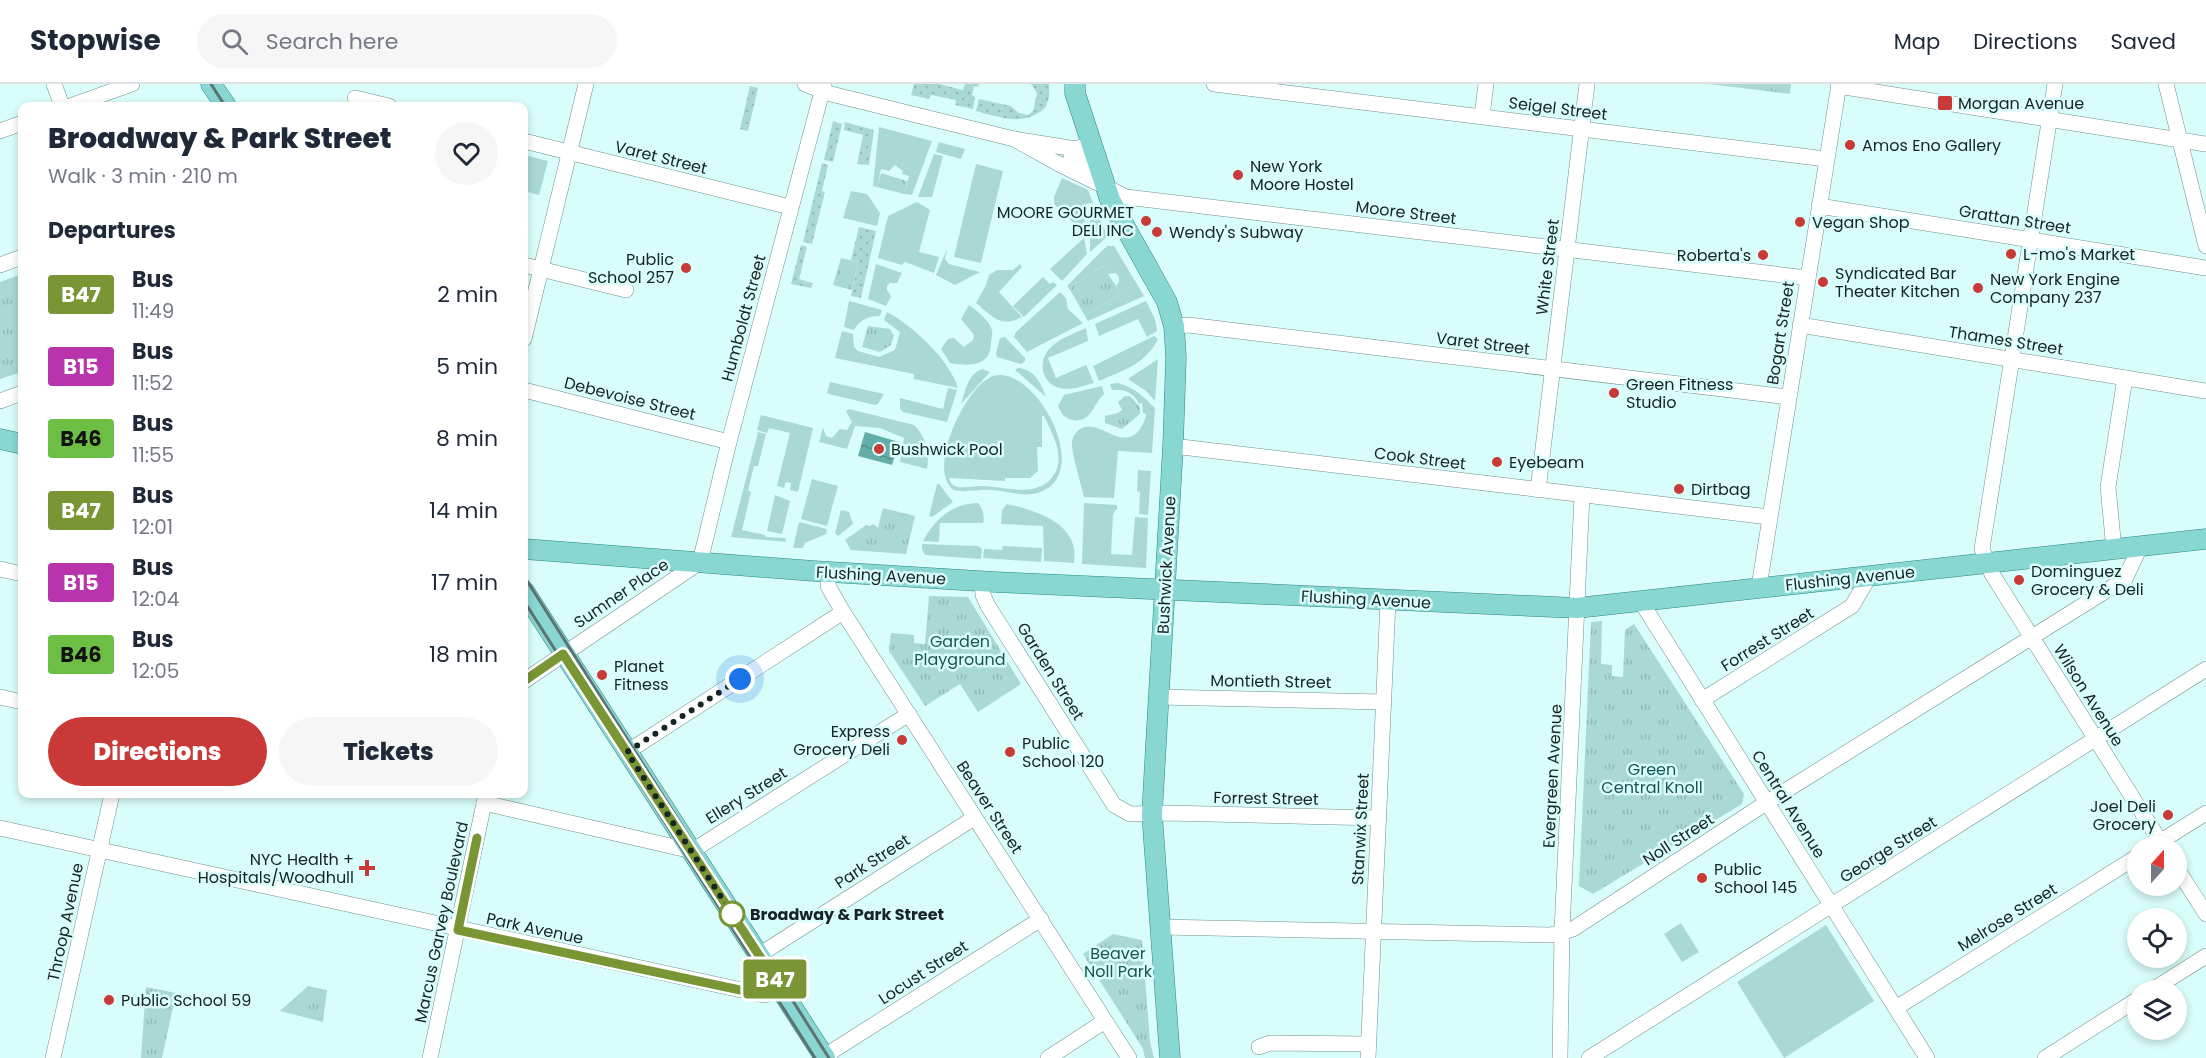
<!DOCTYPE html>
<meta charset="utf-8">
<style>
body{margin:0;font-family:Poppins,sans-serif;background:#f6f6f7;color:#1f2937;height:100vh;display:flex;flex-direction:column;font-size:22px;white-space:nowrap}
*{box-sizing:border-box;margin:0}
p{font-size:20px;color:#747a83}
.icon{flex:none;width:33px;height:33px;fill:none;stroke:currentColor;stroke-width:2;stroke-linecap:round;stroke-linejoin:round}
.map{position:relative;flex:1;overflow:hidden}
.panel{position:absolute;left:18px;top:18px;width:510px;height:696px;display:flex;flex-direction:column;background:#fff;border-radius:12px;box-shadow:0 3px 9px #0003}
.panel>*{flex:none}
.badge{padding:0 12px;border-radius:4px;font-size:21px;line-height:39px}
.needle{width:39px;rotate:21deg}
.tools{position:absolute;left:2127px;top:752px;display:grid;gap:12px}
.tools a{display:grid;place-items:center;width:60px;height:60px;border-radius:50%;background:#fff;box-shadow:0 3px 9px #0003;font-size:30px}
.you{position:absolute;width:30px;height:30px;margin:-15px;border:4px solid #fff;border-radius:50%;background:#1a73e8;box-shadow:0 0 0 9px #1a73e833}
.map>.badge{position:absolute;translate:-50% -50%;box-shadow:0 0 0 3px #fff}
h2{padding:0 30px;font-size:22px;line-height:54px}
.round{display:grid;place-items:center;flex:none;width:63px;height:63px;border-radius:32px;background:#f6f6f7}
.summary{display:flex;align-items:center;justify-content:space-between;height:102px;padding:0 30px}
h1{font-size:28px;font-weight:800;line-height:45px}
.cta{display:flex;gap:12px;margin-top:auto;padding:12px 30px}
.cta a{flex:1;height:69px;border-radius:36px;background:#c83937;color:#fff;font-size:24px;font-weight:800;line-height:69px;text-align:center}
.cta a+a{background:#f6f6f7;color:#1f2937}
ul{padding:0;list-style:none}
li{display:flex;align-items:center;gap:18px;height:72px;padding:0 30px}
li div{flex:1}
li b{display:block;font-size:22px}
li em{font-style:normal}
li .badge{min-width:66px;font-weight:700;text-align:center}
header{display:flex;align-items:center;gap:36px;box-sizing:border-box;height:84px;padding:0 30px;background:#fff;border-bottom:2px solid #e0e1e3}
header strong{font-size:28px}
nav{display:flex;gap:33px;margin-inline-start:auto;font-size:21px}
.search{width:420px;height:54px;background:#f6f6f7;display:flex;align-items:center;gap:15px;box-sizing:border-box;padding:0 21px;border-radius:33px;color:#747a83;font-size:22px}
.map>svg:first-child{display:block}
.grass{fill:#aad9d5;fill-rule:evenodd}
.park{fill:url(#park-tufts)}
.garden{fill:url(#garden-dots)}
.water{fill:url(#water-ripples)}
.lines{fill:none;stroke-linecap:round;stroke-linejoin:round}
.minor-casing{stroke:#6f908e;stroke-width:16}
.major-casing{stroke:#2d8783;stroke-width:21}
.minor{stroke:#fff;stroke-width:15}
.major{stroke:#89d7d3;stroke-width:20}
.rail{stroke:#5d7372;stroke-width:3}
.line-casing{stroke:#fff;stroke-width:14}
.line{stroke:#799534;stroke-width:9}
.walk{stroke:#162423;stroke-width:6;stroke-dasharray:0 10.8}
.poi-dot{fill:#c83937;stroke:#d9fdfa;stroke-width:2}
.stop-dot{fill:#fff;stroke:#799534;stroke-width:3}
.labels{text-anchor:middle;stroke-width:5;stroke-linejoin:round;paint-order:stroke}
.poi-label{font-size:16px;fill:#162423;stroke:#d9fdfa;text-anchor:start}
.street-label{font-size:16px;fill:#162423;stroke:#d9fdfa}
.park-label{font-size:16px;fill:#165653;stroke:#d9fdfa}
.stop-label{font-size:16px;font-weight:bold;fill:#162423;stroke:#d9fdfa;text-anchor:start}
</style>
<header>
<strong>Stopwise</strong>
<div class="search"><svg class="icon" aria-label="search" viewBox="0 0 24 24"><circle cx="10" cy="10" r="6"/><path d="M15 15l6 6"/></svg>Search here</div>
<nav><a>Map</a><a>Directions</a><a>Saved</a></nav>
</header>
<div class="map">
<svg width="2206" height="974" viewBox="0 0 2206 974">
<defs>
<pattern id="park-tufts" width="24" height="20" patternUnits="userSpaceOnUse" patternTransform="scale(1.5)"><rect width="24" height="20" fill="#aad9d5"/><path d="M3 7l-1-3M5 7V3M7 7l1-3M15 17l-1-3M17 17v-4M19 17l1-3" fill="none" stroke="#92bab7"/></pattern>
<pattern id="garden-dots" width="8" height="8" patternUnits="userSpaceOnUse" patternTransform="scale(1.5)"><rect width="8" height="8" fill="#aad9d5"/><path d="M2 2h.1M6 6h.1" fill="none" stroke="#92bab7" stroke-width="1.8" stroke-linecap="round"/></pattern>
<pattern id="water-ripples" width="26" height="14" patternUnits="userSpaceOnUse" patternTransform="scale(1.5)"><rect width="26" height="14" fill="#63aea9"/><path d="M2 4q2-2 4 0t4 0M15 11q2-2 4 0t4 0" fill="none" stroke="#518d89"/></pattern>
</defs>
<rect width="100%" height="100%" fill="#d9fdfa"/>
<g class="grass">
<path d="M879 43 932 57 912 111 904 110 909 92 902 90 903 87 895 81 889 87 881 85 877 103 873 102Z"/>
<path d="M939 58 965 65 961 75 936 68Z"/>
<path d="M934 70 943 72 932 113H918Z"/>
<path d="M524 71 548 77 539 111 524 107Z"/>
<path d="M976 80 1003 87 981 179 954 173Z"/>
<path d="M1062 94 1088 106 1093 119 1086 120 1085 141 1081 146 1054 120V113Z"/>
<path d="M851 107 867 110 880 129 877 142 843 134Z"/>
<path d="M917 118 930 126 919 168 939 173 934 189 905 178 902 181 878 174 888 132Z"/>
<path d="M1090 126H1095L1108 152 1090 168Z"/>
<path d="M1084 154 1087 170 1062 197 1050 185Z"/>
<path d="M1107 162H1114L1144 212 1088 237 1085 232 1121 210 1116 202 1119 198V193L1116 189 1108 190 1103 182 1069 204 1067 202Z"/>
<path d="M947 165 945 175 949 180 980 188 955 201 936 191Z"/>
<path d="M876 180 902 189 897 199H890L887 202V206L891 212 886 222 868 215Z"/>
<path d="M1020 180 1022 183 999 208 1022 233C1001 245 992 232 976 219L986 201 989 191 997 186H1013Z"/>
<path d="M1043 193 1050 200 1053 198 1057 201 1024 233 1013 222Z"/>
<path d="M1060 208 1066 214 1068 225 1083 239 1027 268 1014 253 1016 248Z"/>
<path d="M849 217 882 226 880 232C869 232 859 236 854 246L844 243Z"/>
<path d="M1146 217 1155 235 1157 247 1147 253 1138 235 1099 252 1095 240Z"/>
<path d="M969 221C977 227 989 236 992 246 993 249 991 256 991 260 990 284 967 282 950 279L941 265 948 255 954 254 964 263 973 256 974 251 961 235Z"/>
<path d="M887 228C912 241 950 276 958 304L914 295V290L835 274 842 247 853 250 854 263 858 267 879 273 895 266 900 248 884 236Z"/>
<path d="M1086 244 1088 257 1048 274 1056 294 1086 281 1094 299C1086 301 1075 305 1067 305 1042 305 1035 277 1052 262 1061 254 1075 249 1086 244Z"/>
<path d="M1154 252 1158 255C1146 280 1122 287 1099 297L1093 282Z"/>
<path d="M1005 253 1025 274V277L1021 280 997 273 996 269 1000 254Z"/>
<path d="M1158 275 1155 317 1146 307 1128 295Z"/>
<path d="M1018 284C1034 285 1041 299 1046 313L1015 286Z"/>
<path d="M982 285 990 288 961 320C966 306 967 291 982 285Z"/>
<path d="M1002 291C1045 295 1095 400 1032 410 1019 412 1004 406 991 406 979 405 966 409 954 406 926 387 964 307 989 294 993 291 998 291 1002 291ZM1042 332H1044C1052 349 1065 371 1055 389 1040 416 1005 402 981 402 974 402 965 404 958 403 952 402 950 398 949 394L1005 397V394H1030L1038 387 1037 363H1042Z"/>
<path d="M830 298 884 310 878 320 875 321 829 310 827 309Z"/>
<path d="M1118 299C1135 304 1143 312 1155 324L1152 369 1118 367 1114 414 1084 413C1081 400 1071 368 1072 357 1073 352 1076 348 1080 345 1100 331 1130 380 1146 332V330L1143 329 1142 319 1139 320C1134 309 1124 305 1112 306L1110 300Z"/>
<path d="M1102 302 1104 310C1093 320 1091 340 1072 336 1064 334 1061 329 1058 322L1064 311Z"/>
<path d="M948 304 957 306 947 338 903 328 900 325V314L943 325Z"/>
<path d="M849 325 914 341C926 352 930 369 927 385L900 378 904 354 880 344 855 342 847 365 819 358 823 344 826 352 832 354 840 345 847 346 852 338 846 327Z"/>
<path d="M761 331 813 344 798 408 790 406 791 399 786 398 784 404 777 402 790 349 769 344 767 349 757 346Z"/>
<path d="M758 348 766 350 758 382H754L748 406 751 408 742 446 765 451 766 453 785 454 786 458 731 453Z"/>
<path d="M1138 386 1151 387 1148 431 1139 430 1140 408 1137 407Z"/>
<path d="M812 395 838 402 827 442 801 435Z"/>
<path d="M937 400H939L953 418 932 433 929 432Z"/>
<path d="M775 411 790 417 782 450 767 447Z"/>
<path d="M978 419C983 424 985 433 983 439H940L939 458 923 457C935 435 951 420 978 419Z"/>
<path d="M1084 419 1117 421V426H1115L1113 431 1111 470 1132 471 1135 433 1148 434 1146 484 1082 480Z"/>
<path d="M1007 420C1030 425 1070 436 1074 465 1075 469 1074 475 1074 479L1044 477 1043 442 1001 440 1002 426Z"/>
<path d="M841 426 849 428 853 440 838 452 835 449Z"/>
<path d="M799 438 827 445 826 450 805 459 803 464H793Z"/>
<path d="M922 460 978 462 982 465 981 475 925 471 922 465Z"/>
<path d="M1003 462 1042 464 1041 478 983 474 984 465 1002 466Z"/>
<path d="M1681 839 1699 868 1682 878 1664 850Z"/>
<path d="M1826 841 1874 917 1784 974 1737 898Z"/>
</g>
<g class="park">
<path d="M1709 0H1791L1790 10Z"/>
<path d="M881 89 907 97 904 110 877 103Z"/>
<path d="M841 174 858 178 852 206 833 201Z"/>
<path d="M1103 182 1121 210 1085 232 1069 204Z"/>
<path d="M22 190V288L0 295V198Z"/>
<path d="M868 242 890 245 894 252 891 261 880 268 862 263Z"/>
<path d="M1125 312H1130L1140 323V330L1122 345 1105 339V332L1118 329 1122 326 1118 318Z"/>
<path d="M883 424 915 432 906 470 851 466 845 456 866 441 870 442 873 440 878 444Z"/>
<path d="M929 512 968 513 1021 600 978 628 960 600 925 622 889 567 891 549 914 551V559L925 560Z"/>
<path d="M1602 537 1601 580 1612 581V592L1623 593 1625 546 1634 540 1744 710 1742 720 1593 810 1579 802 1591 538Z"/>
<path d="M1113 850 1142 856 1150 957 1154 974H1145L1143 965 1083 870Z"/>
<path d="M308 902 327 906 323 938 280 927Z"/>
<path d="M146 903 176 909 162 974H141Z"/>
</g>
<g class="garden">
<path d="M914 0H939L963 6 965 0H979L978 3 974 2 972 11 975 13 973 25 955 21 956 16 931 11 929 15 911 11Z"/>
<path d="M1031 0H1049V13L1046 23C1025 43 1002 34 976 27L979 15 1011 22 1019 29 1028 31 1033 27 1037 9Z"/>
<path d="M750 2 758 4 748 47 740 45Z"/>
<path d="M833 37 842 40 833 78 824 76Z"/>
<path d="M845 38 874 46 869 81 857 80 863 51 844 46Z"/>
<path d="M822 79 828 81 822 107 825 108 812 160 803 158Z"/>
<path d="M859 143 876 147 861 214 851 212 858 178 851 176Z"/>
<path d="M801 161 807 163 799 195 813 199 811 204 791 200Z"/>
</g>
<path class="water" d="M865 348 899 358 892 381 858 372Z"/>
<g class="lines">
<defs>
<g id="minor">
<path d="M54 0 62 22"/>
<path d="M805 0 831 10 1014 55 1076 65 1091 59"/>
<path d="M1214 0 1826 75"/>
<path d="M2055 0 1982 465 1992 490 2163 762"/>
<path d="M2166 0 2206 162"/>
<path d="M1838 2 2206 60"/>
<path d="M355 14 389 22"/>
<path d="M70 22 132 0"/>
<path d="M1482 32 1486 0"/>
<path d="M0 47 22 39"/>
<path d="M1014 55 1059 80 1126 113 1808 194"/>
<path d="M524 57 790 123"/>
<path d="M1071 74H1083L1087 88 1069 80Z"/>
<path d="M1819 122 2206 184"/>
<path d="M0 181 22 173"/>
<path d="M524 181 626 206"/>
<path d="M1800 241 2206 307"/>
<path d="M1174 242 1188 241 1788 313"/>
<path d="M524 255 586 0"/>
<path d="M524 306 729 358"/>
<path d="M0 317 22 309"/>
<path d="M1173 362 1769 433"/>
<path d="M1538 406 1587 0"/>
<path d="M2114 465 2108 403 2125 294"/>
<path d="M0 485 22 490"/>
<path d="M829 488 828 502 843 528 1129 974"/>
<path d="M982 497 983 511 988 522 1114 721 1130 730 1167 729 1379 734"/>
<path d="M1759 503 1839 0"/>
<path d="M1640 516 1927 974"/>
<path d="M524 597 700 478 729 358 824 0"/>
<path d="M0 613 22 618"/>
<path d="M1158 613 1384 618"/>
<path d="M1702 616 1852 522 1869 493"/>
<path d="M627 668 843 528"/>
<path d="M484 719 692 767 909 630"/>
<path d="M0 744 764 911 781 905"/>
<path d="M2153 762 2206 729"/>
<path d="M2176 783 2206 830"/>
<path d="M1159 843 1551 851 1573 845 1766 719 2125 495 2140 463"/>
<path d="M759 871 974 734"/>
<path d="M2152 906 2206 872"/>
<path d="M1896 924 2138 772"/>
<path d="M1259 963 1270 959 1368 960"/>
<path d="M53 974 112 710"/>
<path d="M430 974 486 710"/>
<path d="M826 974 834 966 1041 835"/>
<path d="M1048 974 1105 937"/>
<path d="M1368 974 1388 517"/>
<path d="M1560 974 1562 847 1582 411"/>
<path d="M1589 974 2206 585"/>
<path d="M2045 974 2138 915"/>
</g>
<g id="major">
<path d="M211 0 226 22"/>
<path d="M1075 0V9L1110 116 1167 218 1174 242 1176 273 1173 362 1152 730 1170 974"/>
<path d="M0 355 22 360"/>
<path d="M524 465 814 487 995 498 1577 524 2206 455"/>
<path d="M524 507 825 974"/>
</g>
</defs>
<use href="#minor" class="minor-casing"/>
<use href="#major" class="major-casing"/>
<use href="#minor" class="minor"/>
<use href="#major" class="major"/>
<g class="rail">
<path d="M211 0 225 22"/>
<path d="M524 492 829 974"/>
<path d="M524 517 815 974"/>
</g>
</g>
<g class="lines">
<defs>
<path id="line" d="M477 754 458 846 764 911 781 905 563 570 524 597"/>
</defs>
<use href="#line" class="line-casing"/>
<use href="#line" class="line"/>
<path class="walk" d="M732 830 627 668 740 595"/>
</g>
<g class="poi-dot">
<rect x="1937" y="11" width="16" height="16" rx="3"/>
<circle cx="1850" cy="61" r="6"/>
<circle cx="1238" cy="91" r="6"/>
<circle cx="1146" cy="137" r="6"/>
<circle cx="1800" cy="138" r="6"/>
<circle cx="1157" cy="148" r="6"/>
<circle cx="2011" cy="170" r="6"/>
<circle cx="1763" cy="171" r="6"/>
<circle cx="686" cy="184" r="6"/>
<circle cx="1823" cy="198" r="6"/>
<circle cx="1978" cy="204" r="6"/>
<circle cx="1614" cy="309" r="6"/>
<circle cx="879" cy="365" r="6"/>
<circle cx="1497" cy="378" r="6"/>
<circle cx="1679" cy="405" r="6"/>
<circle cx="2019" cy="496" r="6"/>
<circle cx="602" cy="591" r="6"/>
<circle cx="902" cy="656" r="6"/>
<circle cx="1010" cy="668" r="6"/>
<circle cx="2168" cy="731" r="6"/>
<path d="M364 775h6v6h6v6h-6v6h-6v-6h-6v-6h6z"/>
<circle cx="1702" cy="794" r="6"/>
<circle cx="109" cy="916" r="6"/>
</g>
<circle class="stop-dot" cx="732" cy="830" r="12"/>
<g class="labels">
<g class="poi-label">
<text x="1958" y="25">Morgan Avenue</text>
<text x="1862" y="67">Amos Eno Gallery</text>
<text x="1250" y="88">New York<tspan x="1250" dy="18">Moore Hostel</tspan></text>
<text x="1134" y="134" text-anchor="end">MOORE GOURMET<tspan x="1134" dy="18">DELI INC</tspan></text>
<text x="1812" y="144">Vegan Shop</text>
<text x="1169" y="154">Wendy's Subway</text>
<text x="2023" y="176">L-mo's Market</text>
<text x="1751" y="177" text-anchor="end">Roberta's</text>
<text x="674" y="181" text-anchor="end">Public<tspan x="674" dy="18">School 257</tspan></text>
<text x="1835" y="195">Syndicated Bar<tspan x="1835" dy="18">Theater Kitchen</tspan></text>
<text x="1990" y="201">New York Engine<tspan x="1990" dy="18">Company 237</tspan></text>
<text x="1626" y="306">Green Fitness<tspan x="1626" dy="18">Studio</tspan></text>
<text x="891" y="371">Bushwick Pool</text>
<text x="1509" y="384">Eyebeam</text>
<text x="1691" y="411">Dirtbag</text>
<text x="2031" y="493">Dominguez<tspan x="2031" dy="18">Grocery &amp; Deli</tspan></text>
<text x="614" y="588">Planet<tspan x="614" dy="18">Fitness</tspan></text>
<text x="890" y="653" text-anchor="end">Express<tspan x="890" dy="18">Grocery Deli</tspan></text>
<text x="1022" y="665">Public<tspan x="1022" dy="18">School 120</tspan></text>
<text x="2156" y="728" text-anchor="end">Joel Deli<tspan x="2156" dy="18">Grocery</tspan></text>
<text x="354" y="781" text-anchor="end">NYC Health +<tspan x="354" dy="18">Hospitals/Woodhull</tspan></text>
<text x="1714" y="791">Public<tspan x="1714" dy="18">School 145</tspan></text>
<text x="121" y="922">Public School 59</text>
</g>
<g class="street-label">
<text transform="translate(1558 24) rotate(7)" y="6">Seigel Street</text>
<text transform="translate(661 73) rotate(14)" y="6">Varet Street</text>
<text transform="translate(1406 128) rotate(7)" y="6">Moore Street</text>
<text transform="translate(2015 135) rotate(9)" y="6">Grattan Street</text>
<text transform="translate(1547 183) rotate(-83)" y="6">White Street</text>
<text transform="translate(743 234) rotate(-75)" y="6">Humboldt Street</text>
<text transform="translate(1780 249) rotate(-81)" y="6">Bogart Street</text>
<text transform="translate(2006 256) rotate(9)" y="6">Thames Street</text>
<text transform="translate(1483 259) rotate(7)" y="6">Varet Street</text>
<text transform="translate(630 314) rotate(14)" y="6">Debevoise Street</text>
<text transform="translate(1420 374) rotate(7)" y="6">Cook Street</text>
<text transform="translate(1166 481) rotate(-87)" y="6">Bushwick Avenue</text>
<text transform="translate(881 491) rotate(3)" y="6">Flushing Avenue</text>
<text transform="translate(1850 494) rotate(-6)" y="6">Flushing Avenue</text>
<text transform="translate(621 509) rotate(-34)" y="6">Sumner Place</text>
<text transform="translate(1366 515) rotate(3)" y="6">Flushing Avenue</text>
<text transform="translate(1767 555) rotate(-32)" y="6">Forrest Street</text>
<text transform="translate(1051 587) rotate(58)" y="6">Garden Street</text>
<text transform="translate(1271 597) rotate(1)" y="6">Montieth Street</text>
<text transform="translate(2089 611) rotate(58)" y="6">Wilson Avenue</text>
<text transform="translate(1552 692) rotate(-87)" y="6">Evergreen Avenue</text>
<text transform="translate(746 711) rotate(-32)" y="6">Ellery Street</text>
<text transform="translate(1266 714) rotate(1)" y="6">Forrest Street</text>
<text transform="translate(1789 720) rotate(58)" y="6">Central Avenue</text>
<text transform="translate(990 723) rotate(57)" y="6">Beaver Street</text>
<text transform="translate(1360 745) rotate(-87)" y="6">Stanwix Street</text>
<text transform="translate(1678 755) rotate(-33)" y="6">Noll Street</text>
<text transform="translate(1888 765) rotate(-32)" y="6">George Street</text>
<text transform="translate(872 777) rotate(-33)" y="6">Park Street</text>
<text transform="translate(2007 833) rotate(-32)" y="6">Melrose Street</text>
<text transform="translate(65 838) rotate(-78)" y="6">Throop Avenue</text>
<text transform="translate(441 838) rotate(-78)" y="6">Marcus Garvey Boulevard</text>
<text transform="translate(535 844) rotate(12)" y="6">Park Avenue</text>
<text transform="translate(923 888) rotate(-33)" y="6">Locust Street</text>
</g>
<g class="park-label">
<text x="960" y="563">Garden<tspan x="960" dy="18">Playground</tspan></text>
<text x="1652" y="691">Green<tspan x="1652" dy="18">Central Knoll</tspan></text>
<text x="1118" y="875">Beaver<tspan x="1118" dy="18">Noll Park</tspan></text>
</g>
<g class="stop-label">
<text x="750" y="836">Broadway &amp; Park Street</text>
</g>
</g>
</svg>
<div class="tools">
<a><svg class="needle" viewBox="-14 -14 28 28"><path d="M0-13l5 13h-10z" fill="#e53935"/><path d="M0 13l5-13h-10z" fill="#747a83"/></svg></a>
<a><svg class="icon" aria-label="locate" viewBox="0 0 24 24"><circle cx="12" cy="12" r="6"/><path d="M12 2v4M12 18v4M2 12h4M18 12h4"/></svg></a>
<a><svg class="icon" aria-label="layers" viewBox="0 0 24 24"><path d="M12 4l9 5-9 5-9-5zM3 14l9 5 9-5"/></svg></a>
</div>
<div class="you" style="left:740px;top:595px"></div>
<b class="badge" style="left:775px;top:895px;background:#799534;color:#fff">B47</b>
<section class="panel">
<div class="summary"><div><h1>Broadway &amp; Park Street</h1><p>Walk · 3 min · 210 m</p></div><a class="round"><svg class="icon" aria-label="heart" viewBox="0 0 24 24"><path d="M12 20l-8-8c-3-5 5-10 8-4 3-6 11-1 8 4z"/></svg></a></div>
<h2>Departures</h2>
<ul>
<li><span class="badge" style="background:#799534;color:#fff">B47</span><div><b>Bus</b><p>11:49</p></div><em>2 min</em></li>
<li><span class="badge" style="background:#b933ad;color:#fff">B15</span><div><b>Bus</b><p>11:52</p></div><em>5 min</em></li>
<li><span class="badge" style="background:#6cbe45;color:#111">B46</span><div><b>Bus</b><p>11:55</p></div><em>8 min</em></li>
<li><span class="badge" style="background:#799534;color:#fff">B47</span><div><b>Bus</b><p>12:01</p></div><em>14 min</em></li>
<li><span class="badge" style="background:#b933ad;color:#fff">B15</span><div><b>Bus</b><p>12:04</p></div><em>17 min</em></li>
<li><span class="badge" style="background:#6cbe45;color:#111">B46</span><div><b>Bus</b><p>12:05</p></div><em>18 min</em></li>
</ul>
<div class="cta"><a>Directions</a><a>Tickets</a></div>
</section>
</div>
